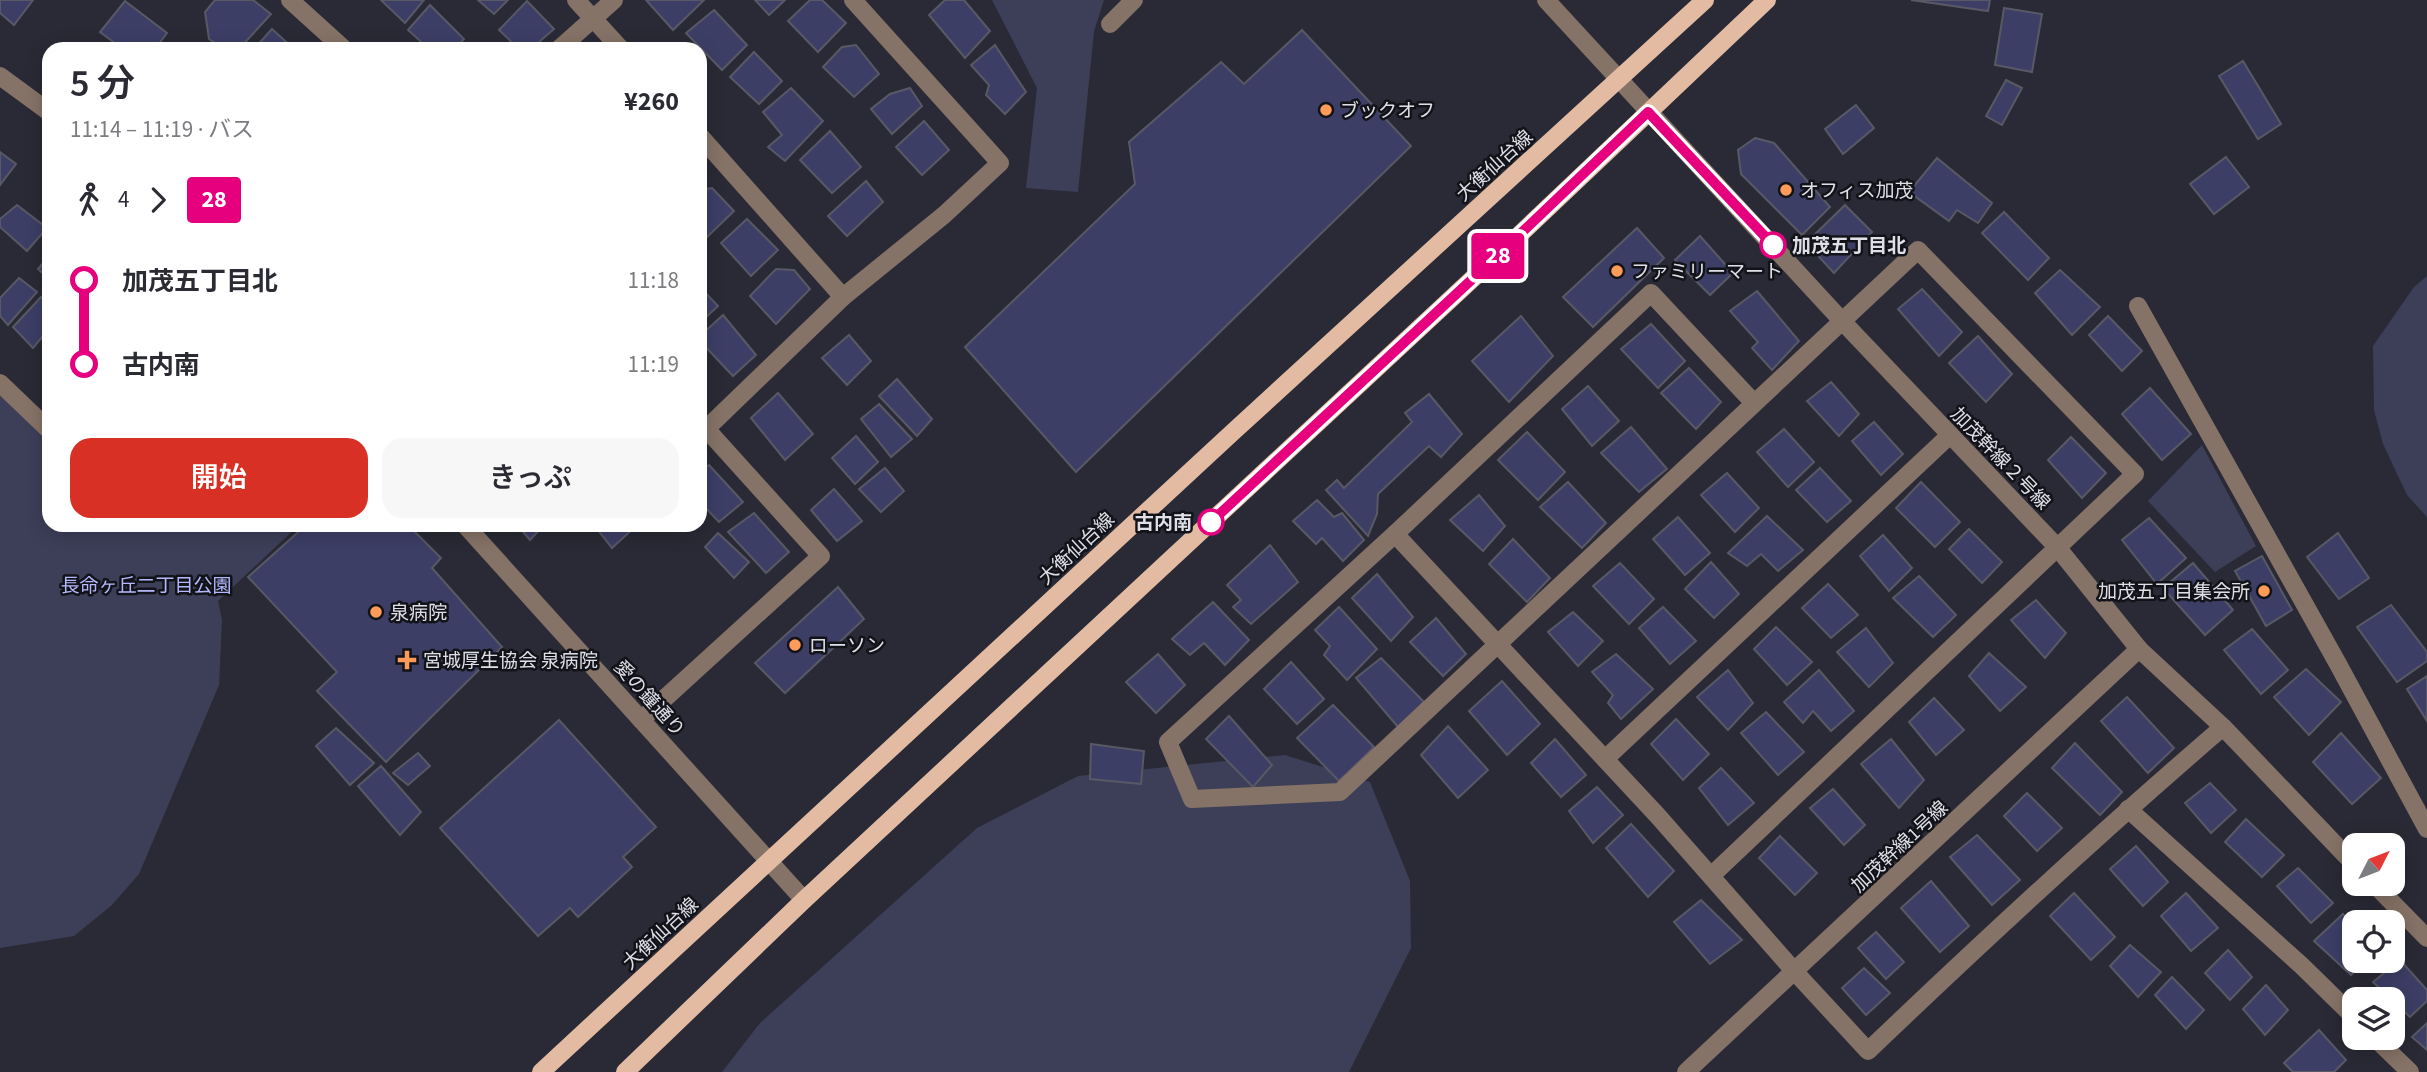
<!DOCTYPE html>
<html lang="ja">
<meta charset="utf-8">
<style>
body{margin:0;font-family:"Source Sans 3","Noto Sans JP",sans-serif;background:#f7f7f7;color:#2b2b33;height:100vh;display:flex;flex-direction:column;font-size:26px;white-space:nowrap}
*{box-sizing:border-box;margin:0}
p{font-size:23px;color:#7c7c81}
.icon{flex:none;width:38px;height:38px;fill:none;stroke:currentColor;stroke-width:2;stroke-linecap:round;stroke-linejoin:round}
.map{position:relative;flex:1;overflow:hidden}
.drawer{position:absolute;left:42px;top:42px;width:665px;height:490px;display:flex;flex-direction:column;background:#fff;border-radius:21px;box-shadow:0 4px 18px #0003}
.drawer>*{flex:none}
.badge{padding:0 14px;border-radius:5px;font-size:24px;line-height:46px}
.needle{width:46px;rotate:48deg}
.tools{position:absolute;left:2342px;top:833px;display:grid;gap:14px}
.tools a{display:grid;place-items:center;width:63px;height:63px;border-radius:14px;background:#fff;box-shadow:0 4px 18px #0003;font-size:35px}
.map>.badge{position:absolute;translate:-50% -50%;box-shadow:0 0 0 4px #fff}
.legs{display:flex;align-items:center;gap:10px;height:77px;padding:0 28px;font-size:23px}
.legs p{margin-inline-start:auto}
.head{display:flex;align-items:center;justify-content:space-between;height:119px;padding:0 28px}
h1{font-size:38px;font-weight:600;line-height:52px}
.button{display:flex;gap:14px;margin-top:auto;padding:14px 28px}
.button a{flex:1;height:80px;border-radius:21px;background:#d93025;color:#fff;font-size:28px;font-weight:600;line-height:80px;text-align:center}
.button a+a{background:#f7f7f7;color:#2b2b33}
ul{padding:0 28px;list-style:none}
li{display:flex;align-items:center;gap:24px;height:84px;font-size:26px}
li i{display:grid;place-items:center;width:10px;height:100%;margin:0 9px;background:currentColor}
li i::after{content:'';width:18px;height:18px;margin:-9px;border:5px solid;border-radius:50%;background:#fff}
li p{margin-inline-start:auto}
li:first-child i{background:linear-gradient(#0000 50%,currentColor 0)}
li:last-child i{background:linear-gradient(currentColor 50%,#0000 0)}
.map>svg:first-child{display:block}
.green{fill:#3d3f59}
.building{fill:#3d3e66;stroke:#585965;stroke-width:2}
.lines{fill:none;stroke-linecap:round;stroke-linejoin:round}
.minor{stroke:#867367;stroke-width:18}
.major{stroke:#e3bba2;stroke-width:18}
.line-1-casing{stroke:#fff;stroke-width:16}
.line-1{stroke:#e6007e;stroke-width:10}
.poi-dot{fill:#fe9b59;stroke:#121318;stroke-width:2.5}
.stop-1-dot{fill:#fff;stroke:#e6007e;stroke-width:3.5}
.labels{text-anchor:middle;stroke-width:5;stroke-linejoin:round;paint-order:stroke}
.poi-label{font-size:19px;fill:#dfe0e7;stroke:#121318;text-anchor:start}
.street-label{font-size:19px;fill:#dfe0e7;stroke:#121318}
.stop-label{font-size:19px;font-weight:bold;fill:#dfe0e7;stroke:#121318;text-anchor:start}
.park-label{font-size:19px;fill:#b4b8fd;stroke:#121318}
</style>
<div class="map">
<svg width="2427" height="1072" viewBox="0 0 2427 1072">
<rect width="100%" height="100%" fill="#292a35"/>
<g class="green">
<path d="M992 0H1104L1094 31 1078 192 1026 188 1037 88Z"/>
<path d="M2427 276V517L2407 495 2383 444 2374 410 2373 346 2414 287Z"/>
<path d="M0 396 19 403 49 428V525H299L218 601 222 620 219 685 139 874 112 905 74 936 0 948Z"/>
<path d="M2202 445 2256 546 2215 572 2148 501Z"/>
<path d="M1285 755 1370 782 1410 881 1411 948 1349 1072H722L760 1023 977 828 1078 776Z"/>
</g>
<g class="building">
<path d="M0 0H33L14 25 0 13Z"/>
<path d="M215 0H253L271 14 239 49H224L209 39 205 12Z"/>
<path d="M381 0H424L405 23Z"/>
<path d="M478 0H508L494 14Z"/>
<path d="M646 0H704L673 30Z"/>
<path d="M755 0H785L769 15Z"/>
<path d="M810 0H822L846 23 818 52 788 21Z"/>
<path d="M945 0H964L990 31 965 58 929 15Z"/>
<path d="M1911 0H1990L1988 11Z"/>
<path d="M125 1 167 33 155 49H123L100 32Z"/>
<path d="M527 1 554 29 531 49H519L499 30Z"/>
<path d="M430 5 464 39 455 49H429L408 30Z"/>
<path d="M2004 8 2042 14 2032 72 1995 65Z"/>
<path d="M714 10 747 45 722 70 686 33Z"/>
<path d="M272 29 294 49H254Z"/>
<path d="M1302 30 1411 146 1076 472 965 347 1135 184 1129 142 1221 62 1244 84Z"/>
<path d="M856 45 879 74 854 97 823 67 842 47Z"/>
<path d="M995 45 1026 92 1005 114 986 95 989 85 971 65Z"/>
<path d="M754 52 782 81 759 104 730 77Z"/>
<path d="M2243 61 2281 124 2258 139 2219 76Z"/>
<path d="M2006 80 2022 88 2002 125 1986 116Z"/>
<path d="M791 88 823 121 785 161 768 147 782 135 763 112Z"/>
<path d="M910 88 922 106 892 134 871 109 890 94Z"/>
<path d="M1856 105 1874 128 1843 154 1825 129Z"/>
<path d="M924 121 949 150 922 175 896 147Z"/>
<path d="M830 131 861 167 832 193 800 160Z"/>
<path d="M1755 138 1774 143 1830 207 1802 235 1741 174 1738 150Z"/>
<path d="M0 152 16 164 0 185Z"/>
<path d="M2226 157 2249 187 2214 214 2190 184Z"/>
<path d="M1937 158 1992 203 1978 223 1957 210 1949 221 1909 192Z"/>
<path d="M866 181 883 202 847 236 828 216Z"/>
<path d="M712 188 734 211 700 244V190Z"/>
<path d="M17 205 47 228 27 251 0 227V219Z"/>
<path d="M1845 205 1872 232 1834 273 1806 243Z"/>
<path d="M2004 212 2049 258 2028 280 1982 233Z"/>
<path d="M747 219 778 250 751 276 721 243Z"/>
<path d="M1637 228 1664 258 1593 327 1563 297Z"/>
<path d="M1700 236 1733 273 1710 295 1675 260Z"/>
<path d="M49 256V279L38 269Z"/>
<path d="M776 269 794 270 810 289 776 324 750 296Z"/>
<path d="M2060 270 2100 307 2072 335 2035 293Z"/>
<path d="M19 278 37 292 8 325 0 316V298Z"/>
<path d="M700 287 718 306 700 323Z"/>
<path d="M1922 289 1962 332 1939 356 1898 309Z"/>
<path d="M1757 291 1799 341 1772 370 1752 348 1758 342 1730 311Z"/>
<path d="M41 297 49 304V329L33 348 13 327Z"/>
<path d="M723 315 756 355 733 376 700 341V336Z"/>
<path d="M1521 316 1553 356 1509 402 1472 361Z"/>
<path d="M2108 316 2142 351 2122 371 2089 335Z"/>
<path d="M1651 324 1685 361 1658 388 1621 349Z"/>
<path d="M849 335 871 361 847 385 822 358Z"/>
<path d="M1978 336 2012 374 1986 402 1949 363Z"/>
<path d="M1689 368 1721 402 1696 429 1661 393Z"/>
<path d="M897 379 932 419 917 436 879 396Z"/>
<path d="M1831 382 1859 414 1839 436 1807 401Z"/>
<path d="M1588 386 1619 421 1592 446 1562 409Z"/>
<path d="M2150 388 2191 434 2162 460 2122 414Z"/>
<path d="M778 393 813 434 785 460 751 418Z"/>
<path d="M1429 394 1462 434 1441 457 1429 446 1378 494 1377 514 1368 536 1326 490 1337 480 1344 488 1412 422 1405 413Z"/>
<path d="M879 404 912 439 891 457 861 419Z"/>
<path d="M1874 422 1903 454 1881 475 1852 441Z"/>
<path d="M1631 427 1667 469 1639 492 1601 453Z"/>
<path d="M1784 429 1814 462 1788 487 1757 452Z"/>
<path d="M1527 432 1565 472 1538 500 1498 460Z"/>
<path d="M856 436 878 462 855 484 832 458Z"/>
<path d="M2071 437 2106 473 2082 498 2048 460Z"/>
<path d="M709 465 743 502 719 522 700 502V472Z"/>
<path d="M885 468 904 491 881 512 859 489Z"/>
<path d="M1820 468 1851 501 1827 522 1796 490Z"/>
<path d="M1727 473 1759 508 1735 532 1701 495Z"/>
<path d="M1568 482 1606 523 1582 548 1540 507Z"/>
<path d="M1921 482 1960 522 1935 547 1896 508Z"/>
<path d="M834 489 862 521 837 541 811 510Z"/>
<path d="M1479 495 1505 526 1483 551 1450 520Z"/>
<path d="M1317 500 1334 517 1342 513 1364 540 1343 561 1322 538 1316 544 1293 521Z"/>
<path d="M754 513 789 552 766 573 728 532Z"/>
<path d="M1767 516 1803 550 1778 571 1761 554 1747 566 1728 553Z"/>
<path d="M1678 517 1710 553 1685 575 1653 539Z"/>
<path d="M2149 518 2186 558 2157 584 2122 540Z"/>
<path d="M306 525H408L441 558 432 568 502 647 386 762 317 691 337 672 248 577Z"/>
<path d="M517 525H544L530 540Z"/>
<path d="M594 525H637L612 548Z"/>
<path d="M1969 529 2002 562 1982 583 1949 549Z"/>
<path d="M718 533 749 562 734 578 705 547Z"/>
<path d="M2338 533 2369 578 2339 599 2307 557Z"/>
<path d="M1883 535 1912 568 1889 591 1860 556Z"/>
<path d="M1513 539 1550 578 1527 602 1489 564Z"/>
<path d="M1270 545 1298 582 1251 624 1233 607 1241 600 1227 585Z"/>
<path d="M2262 556 2292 610 2266 626 2235 571Z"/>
<path d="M1711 562 1739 594 1714 618 1685 589Z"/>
<path d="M1620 563 1654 599 1629 624 1593 586Z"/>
<path d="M2193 563 2233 610 2205 635 2163 588Z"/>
<path d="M1377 574 1413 617 1391 641 1352 598Z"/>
<path d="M1919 576 1956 615 1933 637 1893 598Z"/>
<path d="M1828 584 1858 615 1831 638 1802 608Z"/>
<path d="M838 587 864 619 785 693 755 663Z"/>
<path d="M2036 600 2066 633 2045 658 2011 620Z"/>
<path d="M1213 602 1249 640 1225 665 1204 643 1190 655 1172 639Z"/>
<path d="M2391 605 2427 652V661L2397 682 2357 627Z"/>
<path d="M1339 607 1377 649 1347 680 1324 655 1330 646 1315 630Z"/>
<path d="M1663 607 1696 641 1670 664 1639 628Z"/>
<path d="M1573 612 1603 641 1578 666 1548 632Z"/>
<path d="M1436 618 1466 654 1443 676 1410 642Z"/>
<path d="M1776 627 1812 662 1787 685 1754 649Z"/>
<path d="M1866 628 1893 663 1869 687 1837 652Z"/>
<path d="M2252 629 2288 670 2261 694 2224 650Z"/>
<path d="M1989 653 2026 687 2000 711 1969 676Z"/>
<path d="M1158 654 1185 685 1156 713 1126 682Z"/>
<path d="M1616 654 1653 689 1621 719 1608 703 1613 695 1592 672Z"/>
<path d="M1381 658 1424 702 1398 727 1356 678Z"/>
<path d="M1291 662 1324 699 1297 724 1264 689Z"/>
<path d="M2306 669 2341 702 2309 735 2274 697Z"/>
<path d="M1728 670 1753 703 1728 730 1697 697Z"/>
<path d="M1819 670 1854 711 1831 731 1813 711 1803 723 1784 702Z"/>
<path d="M2427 676V721L2407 689Z"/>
<path d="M1502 681 1540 724 1507 755 1469 711Z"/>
<path d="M2127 697 2174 748 2148 773 2101 721Z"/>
<path d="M1934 698 1964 730 1936 755 1909 722Z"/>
<path d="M1333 705 1374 747 1339 781 1297 738Z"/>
<path d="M1766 712 1804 752 1778 775 1741 733Z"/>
<path d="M1229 716 1272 765 1253 787 1206 739Z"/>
<path d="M1676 719 1709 754 1683 780 1651 744Z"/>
<path d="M559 720 656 827 623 857 632 867 578 917 570 908 538 936 440 828Z"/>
<path d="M1448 726 1488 770 1458 798 1421 755Z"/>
<path d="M336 728 374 763 350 785 316 746Z"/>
<path d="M2341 733 2381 778 2352 804 2313 762Z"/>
<path d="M1555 739 1586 775 1561 797 1531 763Z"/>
<path d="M1891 739 1924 780 1899 808 1861 764Z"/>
<path d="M2075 743 2122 792 2100 815 2052 768Z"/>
<path d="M1091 744 1144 751 1141 784 1090 779Z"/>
<path d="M418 753 430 766 408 785 393 773Z"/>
<path d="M381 766 421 812 400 835 358 786Z"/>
<path d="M1721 768 1754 803 1728 825 1699 788Z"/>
<path d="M2210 783 2236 810 2211 833 2185 803Z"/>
<path d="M1597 787 1623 815 1593 843 1569 811Z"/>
<path d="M1833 789 1865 825 1844 845 1810 808Z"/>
<path d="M2027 793 2062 828 2037 851 2004 816Z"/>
<path d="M2246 819 2284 855 2262 877 2225 842Z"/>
<path d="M1631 824 1674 871 1648 897 1606 848Z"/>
<path d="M1977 835 2020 880 1992 905 1950 857Z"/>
<path d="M1780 836 1817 873 1795 895 1759 858Z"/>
<path d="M2136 846 2168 882 2143 906 2110 869Z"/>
<path d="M2298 868 2333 903 2311 923 2277 886Z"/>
<path d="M1931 881 1969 926 1940 952 1901 908Z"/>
<path d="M2074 893 2115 937 2091 960 2050 916Z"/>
<path d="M2186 893 2218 928 2191 951 2161 916Z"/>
<path d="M1701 900 1742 940 1710 964 1674 922Z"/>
<path d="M2343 914 2354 925V961H2365L2351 975 2314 941Z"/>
<path d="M1876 932 1904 962 1886 979 1858 948Z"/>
<path d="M2130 945 2161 972 2138 997 2110 966Z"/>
<path d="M2228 950 2252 977 2230 1000 2205 973Z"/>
<path d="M2400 960 2427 990V1001L2410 1017 2373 982Z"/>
<path d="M1864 968 1890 993 1866 1015 1842 988Z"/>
<path d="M2172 977 2204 1010 2186 1029 2155 995Z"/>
<path d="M2266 985 2288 1010 2265 1035 2243 1009Z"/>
<path d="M2427 1023V1050L2412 1037Z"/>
<path d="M2319 1030 2346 1060 2334 1072H2293L2284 1063Z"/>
</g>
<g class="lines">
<g class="minor">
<path d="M290 0 344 49"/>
<path d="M576 0 621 49"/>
<path d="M1546 0 1843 322 2057 547 2139 649 2223 727 2354 864"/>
<path d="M1110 24 1134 0"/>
<path d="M559 49 614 0"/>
<path d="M0 76 49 112"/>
<path d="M700 136 843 297"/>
<path d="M2138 306 2338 664 2427 829"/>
<path d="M0 383 49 430"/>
<path d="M706 429 843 297 944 215 1000 163 853 0"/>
<path d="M465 525 804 900"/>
<path d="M1395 534 1657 815 1795 972 1868 1051C1984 940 2102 831 2223 727"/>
<path d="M641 720 821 556 700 422"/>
<path d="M1605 759 1950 435"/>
<path d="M2128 809 2302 966 2354 1017"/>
<path d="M1712 875 2135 474 1918 250 1340 792 1192 799 1168 742 1395 534 1651 293 1754 403"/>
<path d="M2374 884 2427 938"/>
<path d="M2375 1038 2410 1072"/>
<path d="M1686 1072 2139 649"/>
</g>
<g class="major">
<path d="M541 1072 1234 431 1705 0"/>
<path d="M625 1072 804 900 1496 257 1767 0"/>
</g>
</g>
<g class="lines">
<defs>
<path id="line-1" d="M1211 522 1496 257 1648 112 1773 245"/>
</defs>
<use href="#line-1" class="line-1-casing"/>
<use href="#line-1" class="line-1"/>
</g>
<g class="poi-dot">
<circle cx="1326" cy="110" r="7"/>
<circle cx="1786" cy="190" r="7"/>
<circle cx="1617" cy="271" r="7"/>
<circle cx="2264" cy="591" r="7"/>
<circle cx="376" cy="612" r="7"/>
<circle cx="795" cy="645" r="7"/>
<path d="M403.5 649.5h7v7h7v7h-7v7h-7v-7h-7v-7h7z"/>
</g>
<g class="stop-1-dot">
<circle cx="1773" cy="245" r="12"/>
<circle cx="1211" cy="522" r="12"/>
</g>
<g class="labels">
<g class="poi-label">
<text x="1340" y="117">ブックオフ</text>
<text x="1800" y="197">オフィス加茂</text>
<text x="1631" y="278">ファミリーマート</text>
<text x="2250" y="598" text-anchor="end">加茂五丁目集会所</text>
<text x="390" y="619">泉病院</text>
<text x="809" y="652">ローソン</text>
<text x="423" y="667">宮城厚生協会 泉病院</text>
</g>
<g class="street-label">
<text transform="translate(1494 165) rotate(-42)" y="7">大衡仙台線</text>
<text transform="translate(2001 458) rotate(46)" y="7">加茂幹線２号線</text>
<text transform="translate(1076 548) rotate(-43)" y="7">大衡仙台線</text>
<text transform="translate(650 698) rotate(48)" y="7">愛の鐘通り</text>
<text transform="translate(1899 846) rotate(-43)" y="7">加茂幹線1号線</text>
<text transform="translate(660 933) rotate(-43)" y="7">大衡仙台線</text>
</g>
<g class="stop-label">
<text x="1792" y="252">加茂五丁目北</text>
<text x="1192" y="529" text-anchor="end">古内南</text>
</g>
<g class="park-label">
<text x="146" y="592">長命ヶ丘二丁目公園</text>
</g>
</g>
</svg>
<div class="tools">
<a><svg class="needle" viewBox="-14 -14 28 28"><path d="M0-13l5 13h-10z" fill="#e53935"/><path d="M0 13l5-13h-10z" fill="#7c7c81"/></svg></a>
<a><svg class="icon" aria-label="locate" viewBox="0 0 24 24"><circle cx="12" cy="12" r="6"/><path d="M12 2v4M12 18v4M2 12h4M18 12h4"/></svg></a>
<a><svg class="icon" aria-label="layers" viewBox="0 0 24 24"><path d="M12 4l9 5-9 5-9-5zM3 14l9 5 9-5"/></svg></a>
</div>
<b class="badge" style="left:1498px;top:256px;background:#e6007e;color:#fff">28</b>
<section class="drawer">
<div class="head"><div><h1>5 分</h1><p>11:14 – 11:19 · バス</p></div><b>¥260</b></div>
<div class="legs"><svg class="icon" aria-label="walk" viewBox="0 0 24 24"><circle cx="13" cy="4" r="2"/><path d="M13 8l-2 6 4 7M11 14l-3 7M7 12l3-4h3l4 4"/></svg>4<svg class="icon" aria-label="forward" viewBox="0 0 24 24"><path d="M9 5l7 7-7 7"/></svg><b class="badge" style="background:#e6007e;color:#fff">28</b></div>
<ul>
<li><i style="color:#e6007e"></i><b>加茂五丁目北</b><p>11:18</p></li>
<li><i style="color:#e6007e"></i><b>古内南</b><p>11:19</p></li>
</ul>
<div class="button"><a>開始</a><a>きっぷ</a></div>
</section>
</div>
